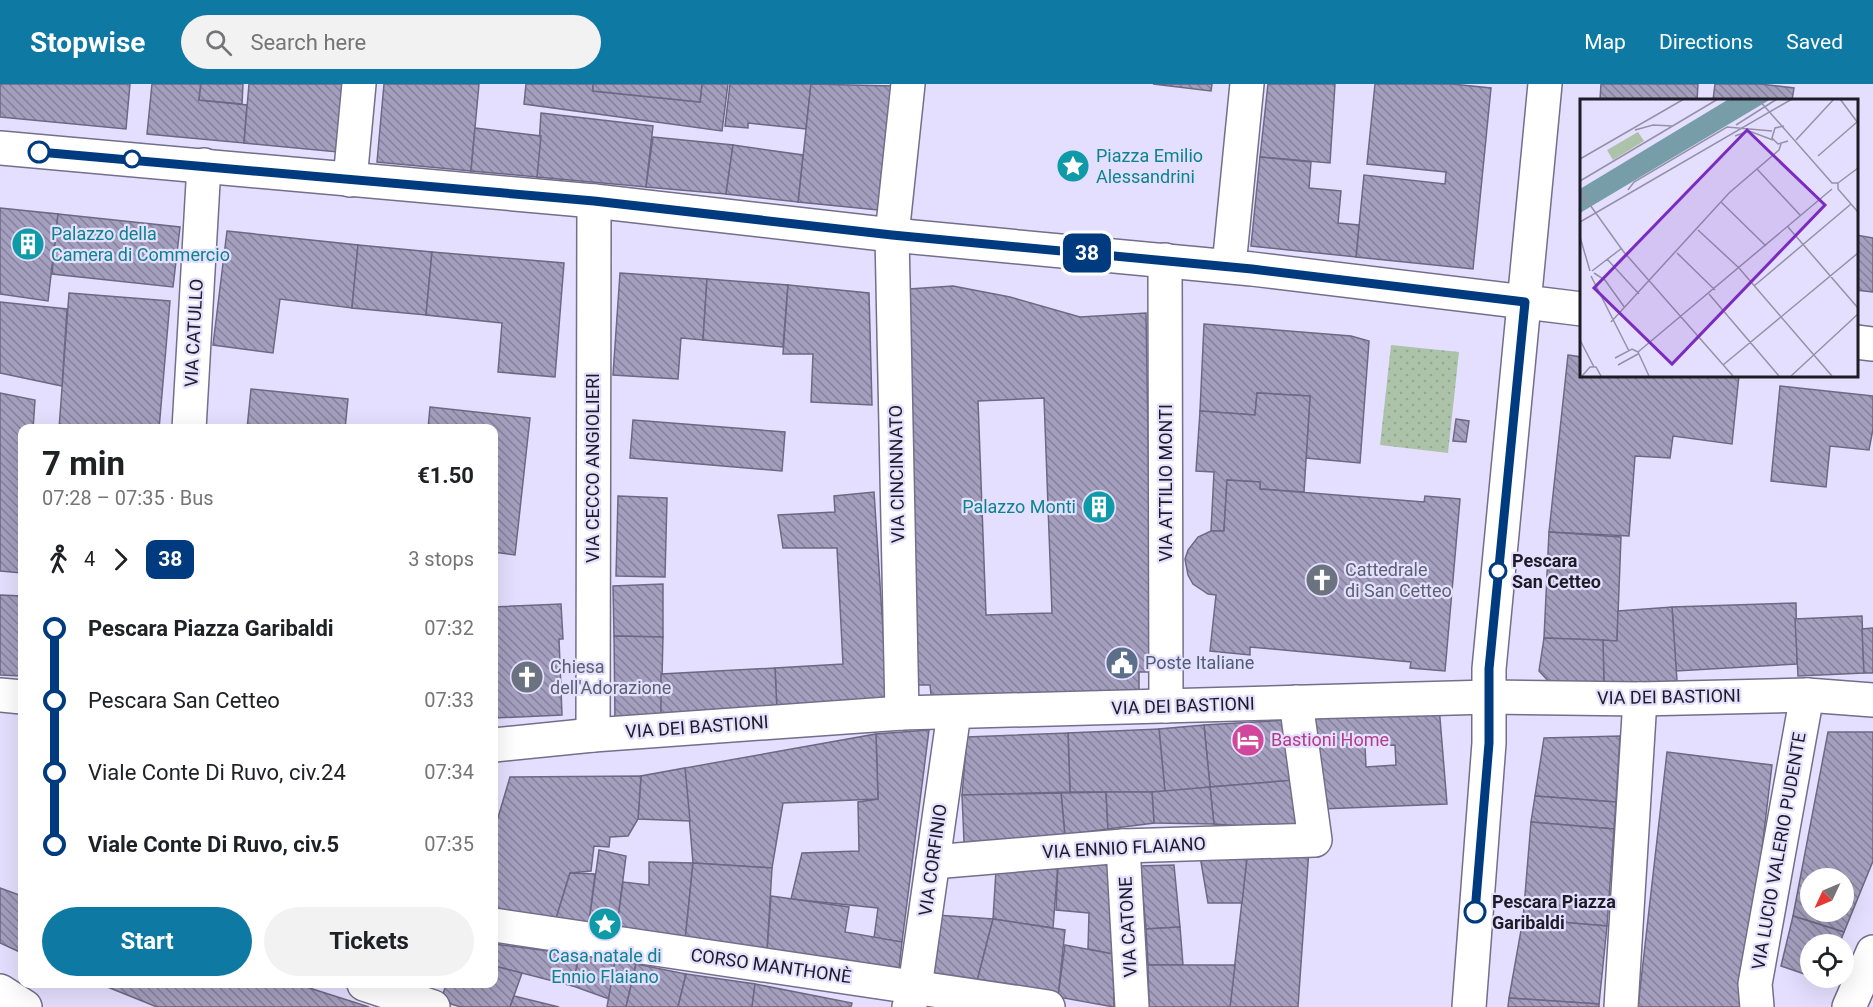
<!DOCTYPE html>
<meta charset="utf-8">
<style>
body{margin:0;font-family:Roboto,sans-serif;background:#f2f2f2;color:#202124;height:100vh;display:flex;flex-direction:column;font-size:22px;white-space:nowrap}
*{box-sizing:border-box;margin:0}
p{font-size:20px;color:#757577}
.icon{flex:none;width:33px;height:33px;fill:none;stroke:currentColor;stroke-width:2;stroke-linecap:round;stroke-linejoin:round}
.map{position:relative;flex:1;overflow:hidden}
.panel{position:absolute;left:18px;top:340px;width:480px;height:564px;display:flex;flex-direction:column;background:#fff;border-radius:12px;box-shadow:0 6px 24px #0002}
.panel>*{flex:none}
.badge{padding:0 12px;border-radius:9px;font-size:21px;line-height:39px}
.needle{width:39px;rotate:226deg}
.buttons{position:absolute;left:1800px;top:784px;display:grid;gap:12px}
.buttons a{display:grid;place-items:center;width:54px;height:54px;border-radius:50%;background:#fff;box-shadow:0 6px 24px #0002;font-size:30px}
.map>.badge{position:absolute;translate:-50% -50%;box-shadow:0 0 0 3px #fff}
.legs{display:flex;align-items:center;gap:9px;height:66px;padding:0 24px;font-size:20px}
.legs p{margin-inline-start:auto}
.overview{display:flex;align-items:center;justify-content:space-between;height:102px;padding:0 24px}
h1{font-size:33px;font-weight:700;line-height:45px}
.action{display:flex;gap:12px;margin-top:auto;padding:12px 24px}
.action a{flex:1;height:69px;border-radius:36px;background:#0e7aa4;color:#fff;font-size:24px;font-weight:700;line-height:69px;text-align:center}
.action a+a{background:#f2f2f2;color:#202124}
ul{padding:0 24px;list-style:none}
li{display:flex;align-items:center;gap:21px;height:72px;font-size:22px}
li i{display:grid;place-items:center;width:9px;height:100%;margin:0 8px;background:currentColor}
li i::after{content:'';width:15px;height:15px;margin:-8px;border:4px solid;border-radius:50%;background:#fff}
li p{margin-inline-start:auto}
li:first-child i{background:linear-gradient(#0000 50%,currentColor 0)}
li:last-child i{background:linear-gradient(currentColor 50%,#0000 0)}
header{display:flex;align-items:center;gap:36px;box-sizing:border-box;height:84px;padding:0 30px;background:#0e7aa4;color:#fff}
header strong{font-size:28px}
nav{display:flex;gap:33px;margin-inline-start:auto;font-size:21px}
.search{width:420px;height:54px;background:#f2f2f2;display:flex;align-items:center;gap:15px;box-sizing:border-box;padding:0 21px;border-radius:33px;color:#757577;font-size:22px}
.map>svg:first-child{display:block}
.park{fill:url(#park-dots)}
.building{fill:url(#building-back-hatch);stroke:#6d6883;stroke-width:1.5;fill-rule:evenodd}
.lines{fill:none;stroke-linecap:round;stroke-linejoin:round}
.street-casing{stroke:#736e8a;stroke-width:36}
.secondary-casing{stroke:#736e8a;stroke-width:36}
.highway-casing{stroke:#736e8a;stroke-width:36}
.street{stroke:#fff;stroke-width:33}
.secondary{stroke:#fff;stroke-width:33}
.highway{stroke:#fff;stroke-width:33}
.line-1-casing{stroke:#fff;stroke-width:14}
.line-1{stroke:#003b80;stroke-width:9}
.stop-1-dot{fill:#fff;stroke:#003b80;stroke-width:3}
.labels{text-anchor:middle;stroke-width:4.5;stroke-linejoin:round;paint-order:stroke}
.culture-label{font-size:18px;fill:#0d838f;stroke:#e4dffe;text-anchor:start}
.street-label{font-size:18px;fill:#1d1b26;stroke:#e4dffe}
.stop-label{font-size:18px;font-weight:bold;fill:#1d1b26;stroke:#e4dffe;text-anchor:start}
.worship-label{font-size:18px;fill:#5b616d;stroke:#e4dffe;text-anchor:start}
.service-label{font-size:18px;fill:#4e5e75;stroke:#e4dffe;text-anchor:start}
.hotel-label{font-size:18px;fill:#b23c85;stroke:#e4dffe;text-anchor:start}
.inset-road{fill:none;stroke:#9491a8;stroke-width:1.5}
.view{fill:#7b2cbf;fill-opacity:0.15;stroke:#7b2cbf;stroke-width:3}
.inset-edge{fill:none;stroke:#1d1b26;stroke-width:3}
</style>
<header>
<strong>Stopwise</strong>
<div class="search"><svg class="icon" aria-label="search" viewBox="0 0 24 24"><circle cx="10" cy="10" r="6"/><path d="M15 15l6 6"/></svg>Search here</div>
<nav><a>Map</a><a>Directions</a><a>Saved</a></nav>
</header>
<div class="map">
<svg width="1873" height="923" viewBox="0 0 1873 923">
<defs>
<pattern id="park-dots" width="8" height="8" patternUnits="userSpaceOnUse" patternTransform="scale(1.5)"><rect width="8" height="8" fill="#adc3a9"/><path d="M2 2h.1M6 6h.1" fill="none" stroke="#94a791" stroke-width="1.8" stroke-linecap="round"/></pattern>
<pattern id="building-back-hatch" width="6" height="6" patternUnits="userSpaceOnUse" patternTransform="scale(1.5)"><rect width="6" height="6" fill="#a49fbe"/><path d="M-1 5l2 2M0 0l6 6M5-1l2 2" fill="none" stroke="#85819a"/></pattern>
</defs>
<rect width="100%" height="100%" fill="#e4dffe"/>
<path class="park" d="M1391 261 1459 268 1448 369 1380 361Z"/>
<g class="building">
<path d="M0 0H130L126 45 0 33Z"/>
<path d="M152 0H201L199 16 247 21 244 59 147 50Z"/>
<path d="M201 0H243L242 20 199 16Z"/>
<path d="M249 0H344L338 68 244 59Z"/>
<path d="M384 0H479L471 87 377 78Z"/>
<path d="M526 0H593V7L700 18 702 0H728L722 47 524 20Z"/>
<path d="M593 0H702L700 18 593 7Z"/>
<path d="M730 0H811L806 45 748 39V44L725 42Z"/>
<path d="M811 0 892 2 878 126 798 118Z"/>
<path d="M1153 0H1212L1211 7Z"/>
<path d="M1268 0H1335L1330 79 1260 73Z"/>
<path d="M1375 0H1452L1491 4 1473 185 1356 173 1364 91 1445 100 1446 88 1367 80Z"/>
<path d="M1601 0H1698L1697 16H1600Z"/>
<path d="M1715 0H1760L1794 4 1792 16H1713Z"/>
<path d="M541 29 653 42 646 103 537 93Z"/>
<path d="M475 44 541 52 537 93 471 87Z"/>
<path d="M653 53 733 61 726 110 646 103Z"/>
<path d="M733 61 803 71 798 118 726 110Z"/>
<path d="M1260 73 1311 78 1309 104 1341 107 1338 139 1359 141 1356 173 1251 162Z"/>
<path d="M0 124 58 130 48 217 0 210Z"/>
<path d="M58 130 180 143 173 203 52 190Z"/>
<path d="M227 147 358 161 352 224 280 215 273 269 213 261Z"/>
<path d="M1856 151 1873 154V208L1856 206Z"/>
<path d="M358 161 432 168 426 231 352 224Z"/>
<path d="M432 168 564 179 555 293 498 288 502 239 426 231Z"/>
<path d="M620 189 707 195 703 256 681 254 678 295 613 291Z"/>
<path d="M707 195 788 201 783 263 703 256Z"/>
<path d="M788 201 869 209 872 321 811 318 813 270H783Z"/>
<path d="M953 202 1010 213 1080 233 1146 229 1152 588H1139V609L931 611 930 601H916L909 205ZM1044 314 1052 529 986 531 978 317Z"/>
<path d="M69 209 170 217 159 345H59Z"/>
<path d="M0 218 67 225 62 302 0 289Z"/>
<path d="M1204 240 1351 252 1369 257 1360 379 1306 374 1310 312 1257 309 1255 331 1200 327Z"/>
<path d="M1568 271 1582 273V291H1739L1732 360 1673 352 1670 374 1635 372 1629 452 1549 448Z"/>
<path d="M1780 302 1873 312V345L1869 366 1830 362 1826 403 1771 397Z"/>
<path d="M251 305 348 315 345 345H247Z"/>
<path d="M0 309 35 316 33 345H22V489L0 487Z"/>
<path d="M1257 309 1310 312 1304 408 1260 405V398L1227 396 1224 447H1211L1214 388 1196 387 1200 327 1255 331Z"/>
<path d="M430 323 530 334 515 471 494 468V345H428Z"/>
<path d="M1456 335 1469 337 1466 358 1453 357Z"/>
<path d="M633 336 785 348 782 387 630 374Z"/>
<path d="M1227 396 1260 398V405L1424 418 1425 412 1460 415 1445 587 1410 584 1411 578 1250 563V571L1210 567 1216 511 1208 510 1193 500 1188 491 1185 475 1188 466 1198 453 1211 447H1224Z"/>
<path d="M874 408 888 623 777 626 775 584 843 580 837 464H783L778 431 835 428 834 412Z"/>
<path d="M618 412 667 414 665 493 616 492Z"/>
<path d="M1549 448 1621 453 1617 557 1544 554Z"/>
<path d="M663 500V553L614 552 613 502Z"/>
<path d="M0 511 22 512V592L0 591Z"/>
<path d="M1796 519 1797 580 1676 587 1672 523Z"/>
<path d="M561 520 563 555H559L562 631 494 634V523Z"/>
<path d="M1672 523 1677 597 1604 602 1603 556 1617 557 1618 527Z"/>
<path d="M1862 532 1864 589 1798 592 1795 535Z"/>
<path d="M1873 544V589H1864L1862 545Z"/>
<path d="M614 552 663 553 661 634 615 636Z"/>
<path d="M1544 554 1603 556 1604 602 1554 603 1539 587Z"/>
<path d="M775 584 777 626 661 634V590Z"/>
<path d="M1439 622 1447 720 1321 725 1310 630ZM1395 661 1396 681 1366 683 1365 662Z"/>
<path d="M1287 636 1295 696 1210 703 1204 641Z"/>
<path d="M1204 641 1210 703 1165 708 1159 645Z"/>
<path d="M1159 645 1165 708H1070L1068 649Z"/>
<path d="M929 646 902 858 874 854 878 824 791 815 802 769 859 767 858 718 878 715 876 650Z"/>
<path d="M1828 648H1873V777L1844 848 1793 832ZM1810 795H1844V828H1810Z"/>
<path d="M1068 649 1070 708 962 711 967 653Z"/>
<path d="M876 650 878 715 783 719 772 784 693 779 685 684Z"/>
<path d="M1620 652 1616 718 1535 712 1544 654Z"/>
<path d="M1667 668 1772 681 1743 923H1638Z"/>
<path d="M685 684 690 737 638 735 641 692Z"/>
<path d="M641 692 638 735 628 752 610 753 609 763 594 762 591 787 570 789 554 841 494 831V747L510 693Z"/>
<path d="M1295 696 1305 747 1214 740 1210 703Z"/>
<path d="M1210 703 1214 740 1154 739 1152 708Z"/>
<path d="M1106 708 1108 745 1065 751 1061 709Z"/>
<path d="M1106 708H1152L1154 739 1108 745Z"/>
<path d="M1061 709 1065 753 964 758 962 711Z"/>
<path d="M1535 712 1616 718 1614 745 1531 738Z"/>
<path d="M1531 738 1614 745 1607 842 1523 835Z"/>
<path d="M1248 764 1309 765 1298 923H1230Z"/>
<path d="M1248 764 1242 819H1208L1200 772Z"/>
<path d="M599 766 626 772 616 849 588 845Z"/>
<path d="M649 778 693 779 685 857 616 849 623 798 649 801Z"/>
<path d="M693 779 772 784 767 868 685 857Z"/>
<path d="M1058 779H1113V870L1088 865 1089 829 1056 826Z"/>
<path d="M1058 779 1053 844 993 835 996 786Z"/>
<path d="M1174 781 1180 843 1146 845 1140 782Z"/>
<path d="M570 789 595 790 588 845 554 841Z"/>
<path d="M0 804 22 812V869L0 859Z"/>
<path d="M771 812 849 823 845 848 902 858 899 885 767 868Z"/>
<path d="M936 831 993 835 975 905 923 895Z"/>
<path d="M1793 832 1844 848 1839 861H1810V892L1781 882Z"/>
<path d="M993 835 1065 846 1058 913 975 905Z"/>
<path d="M1523 835 1607 842 1599 920 1509 914Z"/>
<path d="M1180 843 1183 881H1148L1146 845Z"/>
<path d="M494 860 579 871 573 902 494 882Z"/>
<path d="M1065 861 1113 870 1114 923 1058 913Z"/>
<path d="M579 871 615 877 609 915 573 902Z"/>
<path d="M615 877 636 880 626 923H607Z"/>
<path d="M636 880 686 890 678 923H626Z"/>
<path d="M1148 881H1235L1230 923H1149Z"/>
<path d="M494 882 522 889 510 923H461L441 917 446 900H494Z"/>
<path d="M686 890 755 900 752 923H678Z"/>
<path d="M100 900H297L369 923H157Z"/>
<path d="M755 900 852 919 851 923H752Z"/>
<path d="M514 912 559 923H510Z"/>
<path d="M1509 914 1599 920V923H1508Z"/>
</g>
<g class="lines">
<defs>
<g id="street">
<path d="M350 96 359 0"/>
<path d="M1165 176 1166 622"/>
<path d="M1229 182 1247 0"/>
<path d="M189 345 204 81"/>
<path d="M0 611 22 613"/>
<path d="M902 629 892 151 908 0"/>
<path d="M593 651 594 117"/>
<path d="M494 661 593 651 902 629 1489 613 1640 615 1807 611 1873 616"/>
<path d="M1123 762 1132 923"/>
<path d="M933 778 1123 762 1315 756 1296 618"/>
<path d="M494 841 1048 923"/>
<path d="M364 900 433 923"/>
<path d="M909 923 915 903 954 629"/>
<path d="M1621 923 1640 615"/>
<path d="M1757 923 1755 900 1807 611"/>
<path d="M1849 923 1873 868"/>
</g>
<g id="secondary">
<path d="M0 64 594 117 892 151 1252 185 1582 225"/>
<path d="M1856 258 1873 260"/>
<path d="M1469 923 1489 659V585L1545 0"/>
</g>
<path id="highway" d="M0 907 25 923"/>
</defs>
<use href="#street" class="street-casing"/>
<use href="#secondary" class="secondary-casing"/>
<use href="#highway" class="highway-casing"/>
<use href="#street" class="street"/>
<use href="#secondary" class="secondary"/>
<use href="#highway" class="highway"/>
</g>
<g class="lines">
<defs>
<path id="line-1" d="M39 68 594 117 892 151 1252 185 1525 218 1489 585V659L1475 828"/>
</defs>
<use href="#line-1" class="line-1-casing"/>
<use href="#line-1" class="line-1"/>
</g>
<defs>
<symbol id="sight-disc" viewBox="-11 -11 22 22"><circle r="9.5" fill="#0f9aa8" stroke="#e4dffe"/><path d="M0-6L1.8-2.2L6-1.7L2.9 1.2L3.7 5.4L0 3.3L-3.7 5.4L-2.9 1.2L-6-1.7L-1.8-2.2Z" fill="#fff"/></symbol>
<symbol id="building-disc" viewBox="-11 -11 22 22"><circle r="9.5" fill="#0f9aa8" stroke="#e4dffe"/><path d="M-4-6H4V6H1V3H-1V6H-4ZM-2.5-4.3h1.7v1.8h-1.7ZM.8-4.3h1.7v1.8H.8ZM-2.5-1h1.7V.8h-1.7ZM.8-1h1.7V.8H.8Z" fill="#fff"/></symbol>
<symbol id="church-disc" viewBox="-11 -11 22 22"><circle r="9.5" fill="#6b7280" stroke="#e4dffe"/><path d="M-1.2-6h2.4v3.5h3.3v2.4h-3.3V6h-2.4V-.1h-3.3v-2.4h3.3Z" fill="#fff"/></symbol>
<symbol id="civic-disc" viewBox="-11 -11 22 22"><circle r="9.5" fill="#5c6f8a" stroke="#e4dffe"/><path d="M-.6-6.5H3V-4.5H.6V-3L4-1V1h2V6H-6V1h2V-1L-.6-3ZM-1.2 2.5V6h2.4V2.5Z" fill="#fff"/></symbol>
<symbol id="hotel-disc" viewBox="-11 -11 22 22"><circle r="9.5" fill="#d1479c" stroke="#e4dffe"/><path d="M-6-4.5h1.5V1H6V5H4.5V3h-9V5H-6ZM-4 0a1.8 1.8 0 1 1 3.6 0ZM.5 0V-2.5h3Q6-2.5 6 0Z" fill="#fff"/></symbol>
</defs>
<g fill-rule="evenodd">
<use href="#sight-disc" x="1054" y="63" width="38" height="38"/>
<use href="#building-disc" x="9" y="141" width="38" height="38"/>
<use href="#building-disc" x="1080" y="404" width="38" height="38"/>
<use href="#church-disc" x="1303" y="477" width="38" height="38"/>
<use href="#civic-disc" x="1103" y="560" width="38" height="38"/>
<use href="#church-disc" x="508" y="574" width="38" height="38"/>
<use href="#hotel-disc" x="1229" y="637" width="38" height="38"/>
<use href="#sight-disc" x="586" y="821" width="38" height="38"/>
</g>
<g class="stop-1-dot">
<circle cx="39" cy="68" r="10"/>
<circle cx="132" cy="75" r="8"/>
<circle cx="1498" cy="487" r="8"/>
<circle cx="1475" cy="828" r="10"/>
</g>
<g class="labels">
<g class="culture-label">
<text x="1096" y="78">Piazza Emilio<tspan x="1096" dy="21">Alessandrini</tspan></text>
<text x="51" y="156">Palazzo della<tspan x="51" dy="21">Camera di Commercio</tspan></text>
<text x="1076" y="429" text-anchor="end">Palazzo Monti</text>
<text x="605" y="878" text-anchor="middle">Casa natale di<tspan x="605" dy="21">Ennio Flaiano</tspan></text>
</g>
<g class="street-label">
<text transform="translate(194 249) rotate(-87)" y="6">VIA CATULLO</text>
<text transform="translate(593 384) rotate(-90)" y="6">VIA CECCO ANGIOLIERI</text>
<text transform="translate(897 390) rotate(-91)" y="6">VIA CINCINNATO</text>
<text transform="translate(1166 399) rotate(-90)" y="6">VIA ATTILIO MONTI</text>
<text transform="translate(1669 613) rotate(-1)" y="6">VIA DEI BASTIONI</text>
<text transform="translate(1183 622) rotate(-2)" y="6">VIA DEI BASTIONI</text>
<text transform="translate(697 643) rotate(-4)" y="6">VIA DEI BASTIONI</text>
<text transform="translate(1124 764) rotate(-3)" y="6">VIA ENNIO FLAIANO</text>
<text transform="translate(1779 767) rotate(-80)" y="6">VIA LUCIO VALERIO PUDENTE</text>
<text transform="translate(933 776) rotate(-82)" y="6">VIA CORFINIO</text>
<text transform="translate(1128 843) rotate(-93)" y="6">VIA CATONE</text>
<text transform="translate(771 882) rotate(8)" y="6">CORSO MANTHONÈ</text>
</g>
<g class="stop-label">
<text x="1512" y="483">Pescara<tspan x="1512" dy="21">San Cetteo</tspan></text>
<text x="1492" y="824">Pescara Piazza<tspan x="1492" dy="21">Garibaldi</tspan></text>
</g>
<g class="worship-label">
<text x="1345" y="492">Cattedrale<tspan x="1345" dy="21">di San Cetteo</tspan></text>
<text x="550" y="589">Chiesa<tspan x="550" dy="21">dell'Adorazione</tspan></text>
</g>
<g class="service-label">
<text x="1145" y="585">Poste Italiane</text>
</g>
<g class="hotel-label">
<text x="1271" y="662">Bastioni Home</text>
</g>
</g>
<g transform="translate(1580 15)">
<rect width="278" height="278" fill="#e4dffe"/>
<path d="M58 33 64 42 33 61 27 51Z" fill="#adc3a9"/>
<path d="M149 0H191L0 114V90Z" fill="#779ea8"/>
<path class="inset-road" d="M178 0 252 84H258V90L278 113M260 0 278 24M156 26 197 0M204 27 195 29 192 39 198 45 208 42M55 31 73 26 93 27M155 37 169 32 193 41M216 41 254 0M238 57 277 23M0 60 104 0M177 70 221 117M0 82 138 0M258 84 278 69M48 91 54 83 147 28 192 32M0 92 43 152 153 277M141 103 186 147M0 123 212 0M208 128 278 209M118 131 159 169 252 277M0 138 10 172M97 154 135 191M27 160 59 195M12 172 42 149M14 174 25 181 45 209M11 177 49 252M174 187 271 105M129 195 199 277M31 223 149 94 199 51 201 45M0 241 14 268M58 253 252 90M58 253 69 277M35 259 52 250 58 253M38 266 58 255M143 266 278 154M2 277 10 268H16L21 277M211 277 278 215"/>
<path class="view" d="M167 31 245 106 92 265 14 189Z"/>
<rect width="278" height="278" class="inset-edge"/>
</g>
</svg>
<div class="buttons">
<a><svg class="needle" viewBox="-14 -14 28 28"><path d="M0-13l5 13h-10z" fill="#e53935"/><path d="M0 13l5-13h-10z" fill="#757577"/></svg></a>
<a><svg class="icon" aria-label="locate" viewBox="0 0 24 24"><circle cx="12" cy="12" r="6"/><path d="M12 2v4M12 18v4M2 12h4M18 12h4"/></svg></a>
</div>
<b class="badge" style="left:1087px;top:169px;background:#003b80;color:#fff">38</b>
<section class="panel">
<div class="overview"><div><h1>7 min</h1><p>07:28 – 07:35 · Bus</p></div><b>€1.50</b></div>
<div class="legs"><svg class="icon" aria-label="walk" viewBox="0 0 24 24"><circle cx="13" cy="4" r="2"/><path d="M13 8l-2 6 4 7M11 14l-3 7M7 12l3-4h3l4 4"/></svg>4<svg class="icon" aria-label="forward" viewBox="0 0 24 24"><path d="M9 5l7 7-7 7"/></svg><b class="badge" style="background:#003b80;color:#fff">38</b><p>3 stops</p></div>
<ul>
<li><i style="color:#003b80"></i><b>Pescara Piazza Garibaldi</b><p>07:32</p></li>
<li><i style="color:#003b80"></i><span>Pescara San Cetteo</span><p>07:33</p></li>
<li><i style="color:#003b80"></i><span>Viale Conte Di Ruvo, civ.24</span><p>07:34</p></li>
<li><i style="color:#003b80"></i><b>Viale Conte Di Ruvo, civ.5</b><p>07:35</p></li>
</ul>
<div class="action"><a>Start</a><a>Tickets</a></div>
</section>
</div>
